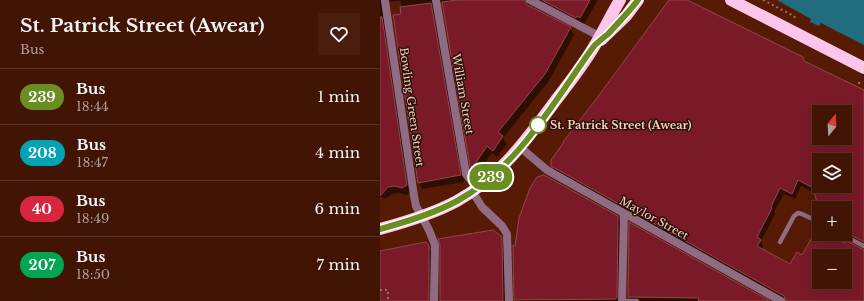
<!DOCTYPE html>
<meta charset="utf-8">
<style>
body{margin:0;font-family:"Libre Baskerville",serif;background:#481d0e;color:#f1f3f6;height:100vh;display:flex;flex-direction:column;font-size:15px;white-space:nowrap}
*{box-sizing:border-box;margin:0}
p{font-size:13px;color:#ae9e9a}
.icon{flex:none;width:22px;height:22px;fill:none;stroke:currentColor;stroke-width:2;stroke-linecap:round;stroke-linejoin:round}
.map{position:relative;flex:1;overflow:hidden}
.sheet{display:flex;flex-direction:column;background:#411404;width:380px}
.sheet>*{flex:none}
.badge{padding:0 8px;border-radius:13px;font-size:14px;line-height:26px}
.needle{width:26px;rotate:18deg}
.controls{position:absolute;left:432px;top:105px;display:grid;gap:8px}
.controls a{display:grid;place-items:center;width:40px;height:40px;border-radius:0px;background:#411404;box-shadow:0 4px 16px #0002,0 0 0 1px #5a3326;font-size:20px}
.map>.badge{position:absolute;translate:-50% -50%;box-shadow:0 0 0 2px #fff}
.round{display:grid;place-items:center;flex:none;width:42px;height:42px;border-radius:0px;background:#481d0e}
.overview{display:flex;align-items:center;justify-content:space-between;height:68px;padding:0 20px}
h1{font-size:19px;font-weight:800;line-height:30px}
ul{padding:0;list-style:none}
li{display:flex;align-items:center;gap:12px;height:56px;padding:0 20px;border-top:1px solid #5a3326}
li div{flex:1}
li b{display:block;font-size:15px}
li em{font-style:normal}
li .badge{min-width:44px;font-weight:700;text-align:center}
main{display:flex;flex:1;min-height:0}
.map>svg:first-child{display:block}
.water{fill:#216d80}
.shadow{fill:#0007;fill-rule:evenodd}
.building{fill:#7a1a28;stroke:#8f494c;fill-rule:evenodd}
.lines{fill:none;stroke-linecap:round;stroke-linejoin:round}
.path{stroke:#9f6d5b;stroke-width:2;stroke-dasharray:2 3;stroke-linecap:butt}
.lane{stroke:#8f6b84;stroke-width:4.5}
.street{stroke:#8f6b84;stroke-width:8}
.highway{stroke:#fcc6eb;stroke-width:12}
.line-casing{stroke:#fff;stroke-width:9}
.line{stroke:#6b8e23;stroke-width:6}
.stop-dot{fill:#fff;stroke:#6b8e23;stroke-width:2}
.labels{text-anchor:middle;stroke-width:3;stroke-linejoin:round;paint-order:stroke}
.street-label{font-size:11px;fill:#f4cdc1;stroke:#2b1008}
.stop-label{font-size:11px;font-weight:bold;fill:#f4cdc1;stroke:#2b1008;text-anchor:start}
</style>
<main>
<section class="sheet">
<div class="overview"><div><h1>St. Patrick Street (Awear)</h1><p>Bus</p></div><a class="round"><svg class="icon" aria-label="heart" viewBox="0 0 24 24"><path d="M12 20l-8-8c-3-5 5-10 8-4 3-6 11-1 8 4z"/></svg></a></div>
<ul>
<li><span class="badge" style="background:#6b8e23;color:#fff">239</span><div><b>Bus</b><p>18:44</p></div><em>1 min</em></li>
<li><span class="badge" style="background:#00a3b4;color:#fff">208</span><div><b>Bus</b><p>18:47</p></div><em>4 min</em></li>
<li><span class="badge" style="background:#d7263d;color:#fff">40</span><div><b>Bus</b><p>18:49</p></div><em>6 min</em></li>
<li><span class="badge" style="background:#00a651;color:#fff">207</span><div><b>Bus</b><p>18:50</p></div><em>7 min</em></li>
</ul>
</section>
<div class="map">
<svg width="484" height="301" viewBox="0 0 484 301">
<rect width="100%" height="100%" fill="#571b05"/>
<path class="water" d="M397 0H484V45L441 23 439 26 430 22 431 19Z"/>
<g class="shadow">
<path d="M0 0H218L204 24 154 1 149 4 148 6 190 28 194 35 169 81 123 138 127 144 117 157 112 153 97 174 95 173 91 166 63 2 56 3 54 8 84 182 42 189 39 182 21 1 3 2 30 193 26 195 19 193 12 194 6 198 0 197Z"/>
<path d="M290 0H305L422 58 425 62 484 92V245L463 236 460 239 484 250V301H406L175 172 172 166 218 99ZM439 112H465V138H439ZM439 160H465V186H439ZM421 186 435 193 440 208H465V234H452L448 243 423 257 410 266 382 249 383 246 381 241 395 214 394 212 404 194 415 199ZM439 256H465V282H439Z"/>
<path d="M238 217 241 223 239 301H136L134 247Z"/>
<path d="M250 224 388 301H251L249 297Z"/>
<path d="M121 237 124 244 126 301H61Z"/>
<path d="M46 243 52 253 51 301H0V251Z"/>
</g>
<g class="building">
<path d="M77 0H145L147 5 191 27 165 74 118 132 123 136 113 151 107 146 93 167H90L62 2Z"/>
<path d="M162 0H210L200 18 197 16 196 18Z"/>
<path d="M289 0H307L423 57 424 61 484 90V242L465 232V208H442L438 206 433 188 418 180 412 194 400 188 391 207 392 208 377 237 381 240 377 246 410 264 417 252 422 255 434 234 447 241 450 235 465 243V240L484 250V301H406L404 296 171 166V160L184 142H183L217 98ZM439 112H465V138H439ZM439 160H465V186H439ZM439 256H465V282H439Z"/>
<path d="M51 3 81 175 38 183 13 15 21 14 20 7Z"/>
<path d="M0 17H2L27 185 22 188 15 186 8 187 0 196Z"/>
<path d="M164 175 238 216 237 298 235 299 134 300 133 245 135 246 139 218 150 188 157 177Z"/>
<path d="M249 222 390 301H318L319 298 248 297Z"/>
<path d="M113 230 122 237 123 301H60V245L58 239Z"/>
<path d="M46 242 49 246V301H0V251Z"/>
</g>
<g class="lines">
<g class="path">
<path d="M383 0 414 16 416 19"/>
<path d="M479 84V82"/>
<path d="M0 290H8V301"/>
</g>
<g class="lane">
<path d="M461 234 484 246"/>
<path d="M400 242 414 216 418 213 422 214 439 222"/>
<path d="M247 301H257"/>
</g>
<g class="street">
<path d="M56 0 86 174 97 188"/>
<path d="M150 0 219 36"/>
<path d="M5 1 34 196 36 206 49 230 55 245 54 301"/>
<path d="M141 148 167 170 401 301"/>
<path d="M92 191 102 207 122 226 127 234 129 301"/>
<path d="M242 301 244 214"/>
</g>
<g class="highway">
<path d="M351 0 484 68"/>
<path d="M221 40 246 16 258 0"/>
<path d="M0 229C26 222 53 214 77 201 120 177 148 138 176 100 190 82 204 64 215 45 224 30 231 15 240 0"/>
</g>
</g>
<g class="lines">
<defs>
<path id="line" d="M0 229C26 222 53 214 77 201 139 167 174 101 214 46 218 42 223 38 228 34 238 23 249 12 258 0"/>
</defs>
<use href="#line" class="line-casing"/>
<use href="#line" class="line"/>
</g>
<circle class="stop-dot" cx="158" cy="125" r="8"/>
<g class="labels">
<g class="street-label">
<text transform="translate(83 94) rotate(80)" y="4">William Street</text>
<text transform="translate(32 107) rotate(82)" y="4">Bowling Green Street</text>
<text transform="translate(274 218) rotate(29)" y="4">Maylor Street</text>
</g>
<g class="stop-label">
<text x="170" y="129">St. Patrick Street (Awear)</text>
</g>
</g>
</svg>
<div class="controls">
<a><svg class="needle" viewBox="-14 -14 28 28"><path d="M0-13l5 13h-10z" fill="#e53935"/><path d="M0 13l5-13h-10z" fill="#ae9e9a"/></svg></a>
<a><svg class="icon" aria-label="layers" viewBox="0 0 24 24"><path d="M12 4l9 5-9 5-9-5zM3 14l9 5 9-5"/></svg></a>
<a>+</a>
<a>−</a>
</div>
<b class="badge" style="left:111px;top:177px;background:#6b8e23;color:#fff">239</b>
</div>
</main>
